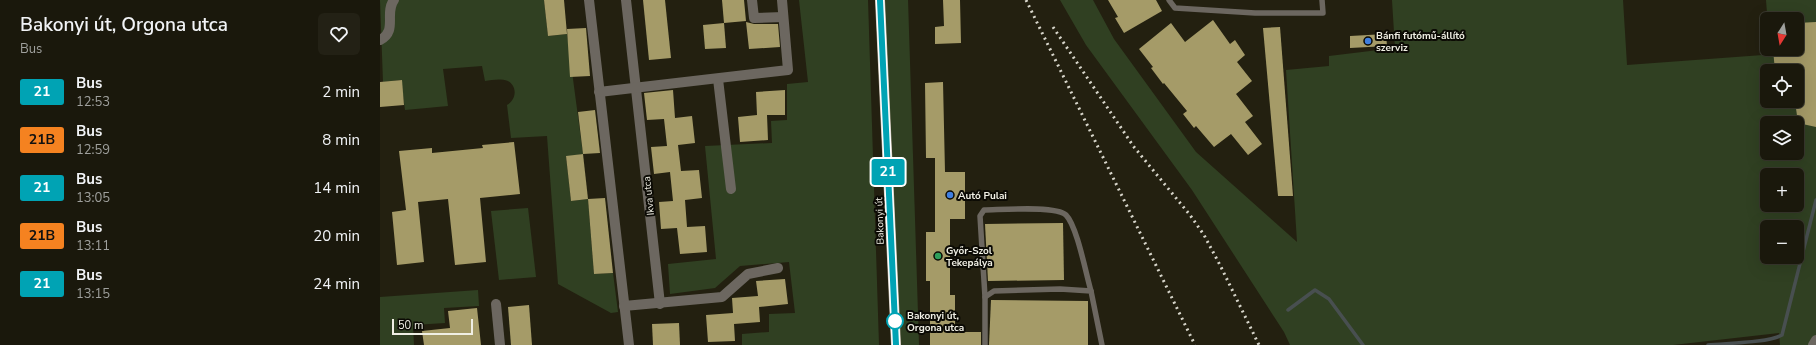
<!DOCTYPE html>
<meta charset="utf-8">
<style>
body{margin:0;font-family:"Nunito Sans",sans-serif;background:#232115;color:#f1f3f6;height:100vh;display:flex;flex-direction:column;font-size:15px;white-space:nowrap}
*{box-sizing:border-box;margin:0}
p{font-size:13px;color:#9fa09d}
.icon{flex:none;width:22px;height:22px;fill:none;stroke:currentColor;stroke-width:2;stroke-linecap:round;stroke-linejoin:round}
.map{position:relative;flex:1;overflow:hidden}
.side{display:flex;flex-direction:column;background:#1a180c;width:380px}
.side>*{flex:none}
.badge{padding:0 8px;border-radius:3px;font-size:14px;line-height:26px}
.needle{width:26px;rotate:191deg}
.buttons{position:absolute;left:1380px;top:12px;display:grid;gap:8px}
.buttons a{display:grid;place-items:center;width:44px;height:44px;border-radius:6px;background:#1a180c;box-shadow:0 4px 16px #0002,0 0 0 1px #38372d;font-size:20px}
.scale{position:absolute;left:12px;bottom:10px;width:81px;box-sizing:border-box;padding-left:4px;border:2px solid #f0efe4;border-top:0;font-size:11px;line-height:14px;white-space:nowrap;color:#f0efe4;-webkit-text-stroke:3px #0b0a04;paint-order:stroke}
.map>.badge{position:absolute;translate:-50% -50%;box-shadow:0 0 0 2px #fff}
.round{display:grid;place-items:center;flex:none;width:42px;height:42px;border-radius:6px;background:#232115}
.head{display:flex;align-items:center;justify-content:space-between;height:68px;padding:0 20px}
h1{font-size:19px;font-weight:600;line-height:30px}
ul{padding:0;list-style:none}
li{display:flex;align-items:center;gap:12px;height:48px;padding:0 20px}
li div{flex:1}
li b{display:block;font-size:15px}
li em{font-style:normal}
li .badge{min-width:44px;font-weight:700;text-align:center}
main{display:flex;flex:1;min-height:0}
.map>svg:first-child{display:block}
.green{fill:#304022;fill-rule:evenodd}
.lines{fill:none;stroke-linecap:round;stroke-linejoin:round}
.stream{stroke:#484f50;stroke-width:3.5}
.building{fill:#a59b68}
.service{stroke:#6c6760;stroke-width:5.5}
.minor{stroke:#6c6760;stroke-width:10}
.primary{stroke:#baafa0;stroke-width:10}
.rail{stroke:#d7d5ca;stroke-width:3;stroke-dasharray:2 4;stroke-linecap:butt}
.line-casing{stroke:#fff;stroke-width:9}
.line{stroke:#00a3b4;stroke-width:6}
.shop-dot{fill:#3f7fe0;stroke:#0b0a04;stroke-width:1.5}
.leisure-dot{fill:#2e9e5b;stroke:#0b0a04;stroke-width:1.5}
.stop-dot{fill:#fff;stroke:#00a3b4;stroke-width:2}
.labels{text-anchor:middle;stroke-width:4;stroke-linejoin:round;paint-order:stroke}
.poi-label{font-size:10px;font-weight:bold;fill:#f0efe4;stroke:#0b0a04;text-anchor:start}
.street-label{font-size:10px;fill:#f0efe4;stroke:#0b0a04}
.stop-label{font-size:10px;font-weight:bold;fill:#f0efe4;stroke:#0b0a04;text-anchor:start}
</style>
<main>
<section class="side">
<div class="head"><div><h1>Bakonyi út, Orgona utca</h1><p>Bus</p></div><a class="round"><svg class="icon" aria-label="heart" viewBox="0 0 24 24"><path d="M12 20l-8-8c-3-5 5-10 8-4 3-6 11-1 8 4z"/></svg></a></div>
<ul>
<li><span class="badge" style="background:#00a3b4;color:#fff">21</span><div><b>Bus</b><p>12:53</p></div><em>2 min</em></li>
<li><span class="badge" style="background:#f58220;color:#111">21B</span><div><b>Bus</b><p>12:59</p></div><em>8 min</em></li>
<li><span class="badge" style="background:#00a3b4;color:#fff">21</span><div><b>Bus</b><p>13:05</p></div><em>14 min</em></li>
<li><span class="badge" style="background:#f58220;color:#111">21B</span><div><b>Bus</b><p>13:11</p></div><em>20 min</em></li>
<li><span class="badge" style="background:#00a3b4;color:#fff">21</span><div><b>Bus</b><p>13:15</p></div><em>24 min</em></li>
</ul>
</section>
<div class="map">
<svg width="1436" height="345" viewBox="0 0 1436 345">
<rect width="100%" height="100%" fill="#232010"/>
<g class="green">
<path d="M0 0H164L168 36 187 34 203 154 186 157 191 201 208 199 214 274 233 273 238 312 231 313 178 284 167 136 131 138 127 105C136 100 138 87 128 81 120 78 112 80 105 81L102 66 63 69 68 106 25 110 21 80 3 82Z"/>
<path d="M419 0H488L499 345H362V334L389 332V314L415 313 409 262 360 266 335 288 290 294 288 264 336 259 325 146 392 143 391 121 407 120V84L428 82Z"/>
<path d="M500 0H528L539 345H518Z"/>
<path d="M680 0H713L734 39 816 152 917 242 906 70 949 66V56L1015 48 1012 0H1243L1247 65 1383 55 1387 13 1386 0H1436V345H1400L1399 333 1293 345H910L904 332 812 190 706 45ZM1387 19H1417V49H1387ZM1387 71H1417V101H1387ZM1387 123H1417V153H1387ZM1387 175H1417V205H1387ZM1387 227H1417V257H1387Z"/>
<path d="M148 208 156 277 119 280 111 211Z"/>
<path d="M98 290 99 306 64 308 65 323 33 325 34 345H0V297Z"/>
</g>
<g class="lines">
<g class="stream">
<path d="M908 310 935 290 949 299 983 345"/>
<path d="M1328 345C1346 343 1388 343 1402 335L1436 200"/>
</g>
</g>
<g class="building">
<path d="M164 0H184L187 34 168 36Z"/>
<path d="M263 0H285L291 58 269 60Z"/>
<path d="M342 0H364L366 21 344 23Z"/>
<path d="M563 0H580L581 43 555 44V27L564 26Z"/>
<path d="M728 0H776L782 11 744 33 735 18 738 17Z"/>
<path d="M833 20 850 44 855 40 865 55 857 62 872 81 856 94 873 116 865 122 882 144 868 155 851 134 834 147 816 126 814 128 803 114 807 111 784 83 783 84 771 68 773 67 759 49 791 23 805 42Z"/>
<path d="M366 22 374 24H398L400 47 369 49Z"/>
<path d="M1436 22V127L1418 123 1415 101H1417V71H1395L1393 49H1417V23Z"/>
<path d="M344 23 346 48 325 49 323 25Z"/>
<path d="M900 27 913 196H898L883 28Z"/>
<path d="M206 28 210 76 190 77 187 29Z"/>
<path d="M1006 34 1007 46 970 48V36Z"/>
<path d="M22 80 24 105 0 107V82Z"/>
<path d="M563 82 565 172H585V219H570V295H575V332H601V345H550V281H546V232H555V158H546L545 83Z"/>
<path d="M293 90 295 118 312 116 315 143 298 145 301 171 319 170 322 198 305 200 307 227 325 226 327 252 300 254 297 228 281 229 279 202 293 201 290 172 274 174 271 147 287 146 284 119 267 120 264 93Z"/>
<path d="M405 90V115H387L388 140 360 142 358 117 377 115 376 92Z"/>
<path d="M215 110 220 153 203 154 198 112Z"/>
<path d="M134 142 140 194 100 198 106 262 75 265 68 199 38 202 44 262 17 265 12 212 26 210 19 151 52 148V153L103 148 102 145Z"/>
<path d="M203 154 208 199 191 201 186 156Z"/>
<path d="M225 198 233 273 214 274 208 199Z"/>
<path d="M683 223 684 280 608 281 605 224Z"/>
<path d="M405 279 408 304 379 307 380 322 354 324 355 341 328 342 326 315 353 313 352 298 378 296 376 281Z"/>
<path d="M611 300 708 301V345H609Z"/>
<path d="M149 305 152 345H131L128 307Z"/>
<path d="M97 308 101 345H44L42 331 70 328 68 311Z"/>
<path d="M299 323 300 345H273L272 324Z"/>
</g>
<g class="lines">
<g class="service">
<path d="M789 0 795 8 875 13H943L942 0"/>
<path d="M605 297 600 216 604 210C619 210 676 205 686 215 697 226 706 274 711 291"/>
<path d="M605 345V297L614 291 680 289 711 291 722 345"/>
</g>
<g class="minor">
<path d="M209 0 249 345"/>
<path d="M246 0 280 304"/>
<path d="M372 0 374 18 403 17"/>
<path d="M0 40C18 31 4 13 14 0"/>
<path d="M338 79 351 189"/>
<path d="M219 92 408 70 402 0"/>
<path d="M116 304 120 345"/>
<path d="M244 306 342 297 368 274 398 268"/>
<path d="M1433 345 1436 340"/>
</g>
<path class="primary" d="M500 0 516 345"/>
<g class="rail">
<path d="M646 0 815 345"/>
<path d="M673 27 754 147 810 215 824 235 841 267 879 345"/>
</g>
</g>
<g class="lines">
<defs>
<path id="line" d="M500 0 516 345"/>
</defs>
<use href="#line" class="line-casing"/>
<use href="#line" class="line"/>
</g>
<g class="shop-dot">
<circle cx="988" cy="41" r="4"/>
<circle cx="570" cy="195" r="4"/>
</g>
<circle class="leisure-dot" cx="558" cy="256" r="4"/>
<circle class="stop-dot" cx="515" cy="321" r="8"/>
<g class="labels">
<g class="poi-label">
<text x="996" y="39">Bánfi futómű-állító<tspan x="996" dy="12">szerviz</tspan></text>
<text x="578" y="199">Autó Pulai</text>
<text x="566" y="254">Győr-Szol<tspan x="566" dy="12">Tekepálya</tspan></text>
</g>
<g class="street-label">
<text transform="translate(268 196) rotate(-96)" y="4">Ikva utca</text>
<text transform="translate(499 221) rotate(-92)" y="4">Bakonyi út</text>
</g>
<g class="stop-label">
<text x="527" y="319">Bakonyi út,<tspan x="527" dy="12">Orgona utca</tspan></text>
</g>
</g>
</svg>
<div class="buttons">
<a><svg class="needle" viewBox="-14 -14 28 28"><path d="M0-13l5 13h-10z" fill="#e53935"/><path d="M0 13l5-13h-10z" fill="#9fa09d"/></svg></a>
<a><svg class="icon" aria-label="locate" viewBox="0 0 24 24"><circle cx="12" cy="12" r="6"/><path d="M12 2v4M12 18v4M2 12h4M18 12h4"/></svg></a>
<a><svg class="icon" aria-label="layers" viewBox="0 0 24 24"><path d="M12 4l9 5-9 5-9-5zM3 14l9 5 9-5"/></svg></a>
<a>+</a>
<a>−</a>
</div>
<div class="scale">50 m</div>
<b class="badge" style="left:508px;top:172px;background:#00a3b4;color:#fff">21</b>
</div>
</main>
